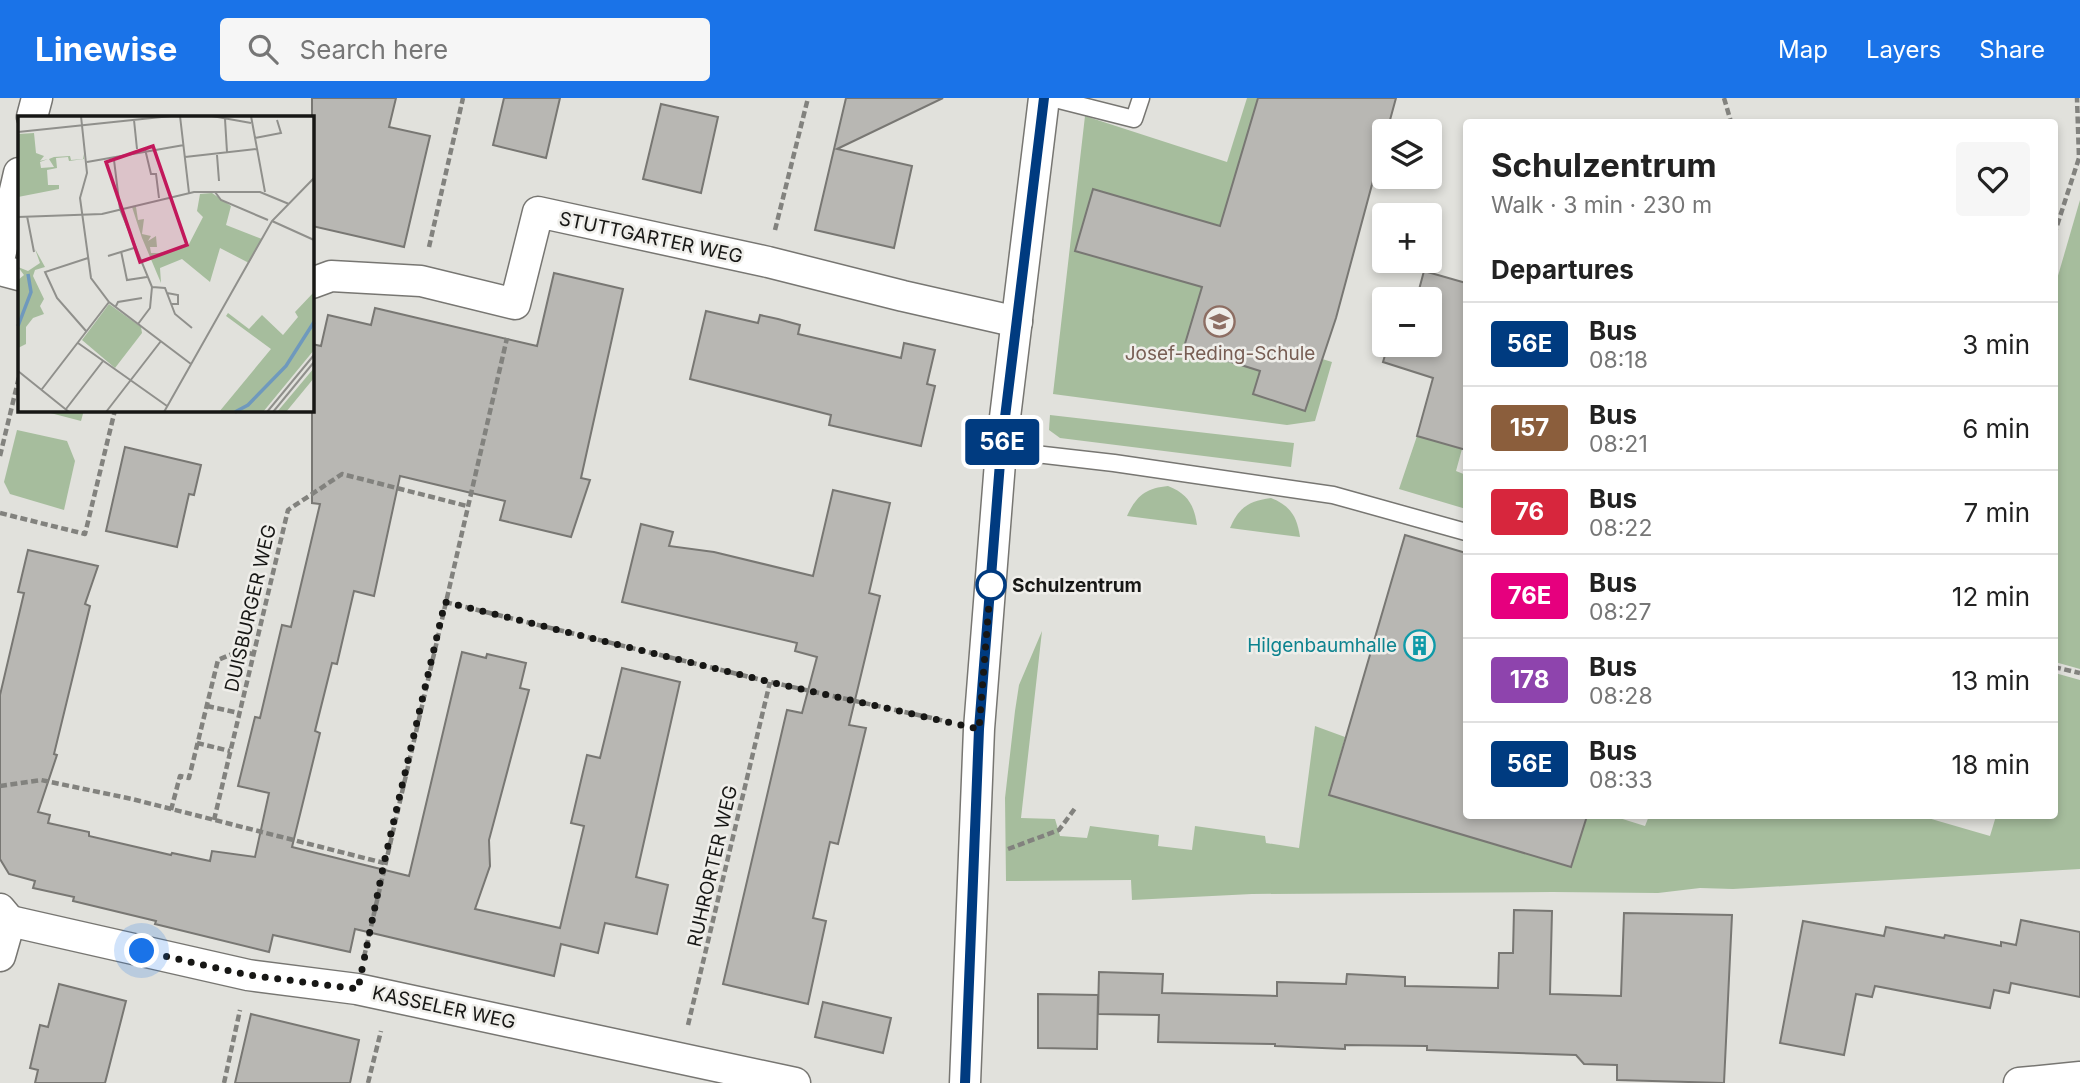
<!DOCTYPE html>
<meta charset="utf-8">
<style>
body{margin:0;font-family:Inter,sans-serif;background:#f6f6f6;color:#222;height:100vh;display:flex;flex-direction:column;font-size:26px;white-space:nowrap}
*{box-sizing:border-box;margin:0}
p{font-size:23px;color:#767676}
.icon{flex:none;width:38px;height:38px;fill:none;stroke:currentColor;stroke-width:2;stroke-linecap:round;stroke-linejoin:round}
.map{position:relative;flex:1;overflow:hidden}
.details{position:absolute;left:1463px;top:21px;width:595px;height:700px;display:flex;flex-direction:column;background:#fff;border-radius:7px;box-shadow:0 4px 10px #0003}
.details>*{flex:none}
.badge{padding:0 14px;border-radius:5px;font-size:24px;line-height:46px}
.fabs{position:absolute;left:1372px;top:21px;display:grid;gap:14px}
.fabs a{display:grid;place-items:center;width:70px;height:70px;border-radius:7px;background:#fff;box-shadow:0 4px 10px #0003;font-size:35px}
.you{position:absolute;width:35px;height:35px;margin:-18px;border:5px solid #fff;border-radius:50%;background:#1a73e8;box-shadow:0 0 0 10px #1a73e833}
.map>.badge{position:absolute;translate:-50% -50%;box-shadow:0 0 0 4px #fff}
h2{padding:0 28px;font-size:26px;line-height:63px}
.round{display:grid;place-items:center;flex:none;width:74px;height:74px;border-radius:7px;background:#f6f6f6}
.overview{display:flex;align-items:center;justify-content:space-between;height:119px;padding:0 28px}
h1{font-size:33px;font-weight:700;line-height:52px}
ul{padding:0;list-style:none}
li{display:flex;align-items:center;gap:21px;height:84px;padding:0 28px;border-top:2px solid #e0e0e0}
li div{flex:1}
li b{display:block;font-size:26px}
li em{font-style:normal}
li .badge{min-width:77px;font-weight:700;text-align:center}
header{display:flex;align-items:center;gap:42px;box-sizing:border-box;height:98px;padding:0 35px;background:#1a73e8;color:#fff}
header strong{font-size:33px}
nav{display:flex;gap:38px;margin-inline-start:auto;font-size:24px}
.search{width:490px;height:63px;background:#f6f6f6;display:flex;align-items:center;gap:18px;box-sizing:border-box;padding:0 24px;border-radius:7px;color:#767676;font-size:26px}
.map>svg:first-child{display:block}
.green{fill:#a6bd9d}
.building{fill:#b8b7b3;stroke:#787773;stroke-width:2}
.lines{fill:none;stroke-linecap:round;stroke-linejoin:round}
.lane-casing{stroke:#777672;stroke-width:19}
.street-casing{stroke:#777672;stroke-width:33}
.path{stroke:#82827e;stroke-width:4.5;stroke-dasharray:7 3.5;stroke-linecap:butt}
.lane{stroke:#fff;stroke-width:16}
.street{stroke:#fff;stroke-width:30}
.line-casing{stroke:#fff;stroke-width:16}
.line{stroke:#003b80;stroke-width:10}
.walk{stroke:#171715;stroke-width:7;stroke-dasharray:0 12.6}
.stop-dot{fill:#fff;stroke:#003b80;stroke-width:3.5}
.labels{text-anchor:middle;stroke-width:5;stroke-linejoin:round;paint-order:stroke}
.street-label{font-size:19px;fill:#171715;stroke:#efeeea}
.education-label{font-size:19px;fill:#785e54;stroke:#efeeea}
.stop-label{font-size:19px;font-weight:bold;fill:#171715;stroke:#efeeea;text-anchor:start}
.culture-label{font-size:19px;fill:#0d838f;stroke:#efeeea;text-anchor:end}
.inset-river{fill:none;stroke:#6f99bd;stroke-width:3.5}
.inset-road{fill:none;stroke:#90908c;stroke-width:2}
.view{fill:#c2185b;fill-opacity:0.15;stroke:#c2185b;stroke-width:3.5}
.inset-edge{fill:none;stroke:#171715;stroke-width:3.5}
</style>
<header>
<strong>Linewise</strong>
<div class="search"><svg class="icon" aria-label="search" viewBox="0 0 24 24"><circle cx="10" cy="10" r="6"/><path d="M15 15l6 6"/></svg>Search here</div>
<nav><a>Map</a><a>Layers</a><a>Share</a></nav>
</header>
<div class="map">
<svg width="2080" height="985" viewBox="0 0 2080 985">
<rect width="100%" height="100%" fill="#e1e1dc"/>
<g class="green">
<path d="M1247 0H1258L1184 249 1238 266 1250 228 1271 235 1253 296 1305 313 1319 260 1332 264 1315 323 1287 327 1053 296 1085 18 1227 64Z"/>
<path d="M2080 102V571L2055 564V188Z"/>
<path d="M39 312H84L81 323Z"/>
<path d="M1050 317 1294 345 1291 369 1060 340 1049 332Z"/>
<path d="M17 332 67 343 75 363 64 412 10 396 4 384Z"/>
<path d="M1417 338 1462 351 1456 373 1466 377V411L1399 391Z"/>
<path d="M1168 388C1188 396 1194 407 1197 427L1127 418C1136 398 1146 390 1168 388Z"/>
<path d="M1271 400C1291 408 1297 419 1300 439L1230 430C1239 409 1249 403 1271 400Z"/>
<path d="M1042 533 1021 720 1055 721 1060 738 1087 740 1090 728 1159 737 1158 748 1192 752 1195 728 1265 738 1266 745 1299 750 1315 628 1345 639 1329 697 1571 769 1587 718H1613L1645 728 1649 718H1921L1990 738 1996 718H2054L2055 575 2080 582V771L1733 791 1700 790 1658 795 1552 794 1252 796 1132 802 1131 782 1006 783 1005 700 1015 613 1019 587Z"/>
</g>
<g class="building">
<path d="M312 0H396L389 29 430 38 404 149 312 128Z"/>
<path d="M504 0H560L546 60 493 47Z"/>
<path d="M846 0H943L837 51 912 68 894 150 815 132Z"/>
<path d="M1258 0H1396L1387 33H1384V42L1336 220 1305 313 1253 296 1260 273 1184 249 1202 189 1075 153 1093 91 1220 128Z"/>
<path d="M661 6 718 19 701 95 643 81Z"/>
<path d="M1424 173 1466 185V352L1417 338 1433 280 1383 264 1388 247H1430V201H1402L1404 196 1417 199Z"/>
<path d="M554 175 623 191 581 380 590 382 571 439 500 422 505 403 400 378 374 498 354 493 337 566 332 565 315 633 320 635 292 749 409 778 462 554 486 560 487 556 526 565 520 590 529 592 489 742 490 768 475 811 560 830 584 728 571 725 587 657 600 660 622 570 680 584 636 779 668 787 657 836 605 825 598 855 561 846 554 878 355 831 350 854 273 837 269 854 155 826 156 823 73 803 74 799 33 790 35 783 9 776 0 761V597L24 495 18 494 28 452 98 468 85 506 90 508 54 656 57 657 38 714 50 717 48 725 89 734V738L171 757 172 755 210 763 212 753 255 759 269 695 238 688 255 619 260 620 282 527 291 529 320 406 312 405V246L321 248 328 217 371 227 375 210 537 248Z"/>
<path d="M706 213 758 225 760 217 778 221 800 227 798 236 901 260 904 245 935 252 927 286 935 288 921 348 829 327 831 317 690 281Z"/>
<path d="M125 349 201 367 194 397 189 396 177 449 106 433Z"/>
<path d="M833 392 890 405 869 495 880 498 849 627 866 630 838 746 830 744 813 820 826 823 808 906 723 886 787 612 802 615 817 559 795 553 797 545 622 504 641 426 673 434 669 448 714 454 813 478Z"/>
<path d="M1405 437 1466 455V718H1587L1571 769 1329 697Z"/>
<path d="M1514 812 1552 813 1550 896 1621 898 1624 815 1732 817 1724 985 1617 982V967L1584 966 1576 957 1427 952V948L1345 947V951L1275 948V946L1158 944 1159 917 1098 916 1099 874 1163 876 1162 895 1277 898V884L1346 886 1347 876 1405 879V888L1498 890 1499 855H1513Z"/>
<path d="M2021 822 2080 834V899L2011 885 2009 895 1994 892 1990 910 1875 888 1872 899 1856 896 1844 957 1780 945 1803 823 1884 838 1886 829 1944 840 1945 837 2001 848V844L2016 847Z"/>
<path d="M59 886 126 903 105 985H35L38 972 30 970 40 927 48 929Z"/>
<path d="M1038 896 1098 897 1097 951 1038 950Z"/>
<path d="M823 904 891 920 883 955 815 939Z"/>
<path d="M251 916 359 942 350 985H235Z"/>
</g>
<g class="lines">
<defs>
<g id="lane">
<path d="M1051 0 1134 21 1141 0"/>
<path d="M1001 352 1114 365 1333 397 1466 434"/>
</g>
<g id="street">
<path d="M32 19 37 0"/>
<path d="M0 158 19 75"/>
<path d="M0 172 19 177"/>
<path d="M312 185 331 178 421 183 515 206 538 114 768 164 903 198 1017 224"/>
<path d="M0 811 10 823 0 858"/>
<path d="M10 823 248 877 357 891 795 985"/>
<path d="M965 985 979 631 1001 352 1044 0"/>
<path d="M2019 985 2080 979"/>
</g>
</defs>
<use href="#lane" class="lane-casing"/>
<use href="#street" class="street-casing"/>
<g class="path">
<path d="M1724 0 1731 24"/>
<path d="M775 132 808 0"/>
<path d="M2054 137 2079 60 2077 0"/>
<path d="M429 149 463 0"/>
<path d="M0 358 19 279"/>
<path d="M0 415 85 436 115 312"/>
<path d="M445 504 770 584 945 623"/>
<path d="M2054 569 2080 575"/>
<path d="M207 608 239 615"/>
<path d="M197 645 230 653"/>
<path d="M0 688 41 682 132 701 384 765"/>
<path d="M171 712 180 678 189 680 218 562 239 553 253 556"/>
<path d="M214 722 288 412 342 376 467 408"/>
<path d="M1008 751 1059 732 1076 709"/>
<path d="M364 859 507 240"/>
<path d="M688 927 770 584"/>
<path d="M224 985 240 912"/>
<path d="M368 985 381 933"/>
</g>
<use href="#lane" class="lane"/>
<use href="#street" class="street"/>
</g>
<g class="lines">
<defs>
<path id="line" d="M965 985 979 631 1001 352 1044 0"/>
</defs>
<use href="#line" class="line-casing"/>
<use href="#line" class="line"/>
<path class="walk" d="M142 853 248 877 358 891 384 765 445 504 770 584 979 631 991 481V487"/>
</g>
<defs>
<symbol id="school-ring" viewBox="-11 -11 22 22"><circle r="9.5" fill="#efeeea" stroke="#8d6e63" stroke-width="1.5"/><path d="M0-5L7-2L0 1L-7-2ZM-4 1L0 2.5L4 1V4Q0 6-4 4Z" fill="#8d6e63"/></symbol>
<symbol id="building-ring" viewBox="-11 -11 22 22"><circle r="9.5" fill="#efeeea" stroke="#0f9aa8" stroke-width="1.5"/><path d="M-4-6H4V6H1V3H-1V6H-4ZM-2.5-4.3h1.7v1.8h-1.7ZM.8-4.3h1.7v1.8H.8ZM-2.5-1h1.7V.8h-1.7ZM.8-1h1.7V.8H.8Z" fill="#0f9aa8"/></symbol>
</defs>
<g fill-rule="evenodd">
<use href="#school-ring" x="1202" y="206" width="35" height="35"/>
<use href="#building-ring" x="1402" y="530" width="35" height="35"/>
</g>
<circle class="stop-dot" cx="991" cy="487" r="14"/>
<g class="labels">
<g class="street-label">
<text transform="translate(651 139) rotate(12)" y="7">STUTTGARTER WEG</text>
<text transform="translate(250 510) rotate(-77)" y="7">DUISBURGER WEG</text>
<text transform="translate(712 768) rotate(-77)" y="7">RUHRORTER WEG</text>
<text transform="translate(444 909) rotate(12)" y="7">KASSELER WEG</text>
</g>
<g class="education-label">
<text x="1220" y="262">Josef-Reding-Schule</text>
</g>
<g class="stop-label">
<text x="1012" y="494">Schulzentrum</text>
</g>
<g class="culture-label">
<text x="1397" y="554">Hilgenbaumhalle</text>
</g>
</g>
<g transform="translate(18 18)">
<rect width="296" height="296" fill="#e1e1dc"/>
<path d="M16 17 18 37 26 40 22 45 30 43 22 46 23 52 36 51 31 43 36 41 52 40 53 44 65 43V38L66 43 51 45 50 41 38 42 39 52 29 54 30 69H41V73L0 81V18ZM194 77 213 90 208 109 244 123 231 147 202 132 192 166 164 143 142 152 143 167 124 122 114 91H118L120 104 126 103 124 118 133 120 130 125 138 120 139 131H132L133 137H141L170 130 185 101 179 95 182 78ZM17 133 27 151 17 154 15 160 26 183 22 190 26 198 15 202 8 211V228L0 232V164L6 159 0 151 10 155 22 147ZM296 176V234L245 296H201L253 233 208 200 210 197 231 213 244 199 265 219 280 201 277 196ZM91 188 123 211 124 217 97 252 64 224ZM296 252V262L268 296H259Z" fill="#a6bd9d"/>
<path class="inset-river" d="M0 210 13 176 10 158M217 296 230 289 268 250 296 206"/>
<path class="inset-road" d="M63 0 69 57 62 82 73 162 91 186 173 248M162 0 171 77M194 0 233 7M233 0 247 76M207 3 209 36M116 4 119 33M0 16 153 0M237 22 263 17 259 4M127 33 133 58H138L141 82M199 39 201 65M167 41 239 33M96 44 102 93 134 171 132 192 120 208M69 46 166 29M197 76 203 84 250 104M9 100 16 136M0 101 84 98 176 76H242L271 88M254 105 296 124M103 135 109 164 129 161M90 140 116 132M134 171 147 172 157 198 174 212M149 177 160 179V188H154M98 190 100 186 124 182M68 215 39 182 27 156 70 142M60 227 149 290M0 255 51 296M24 273 91 186M48 293 85 245M88 296 143 225M146 296 254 105 296 62M249 296 296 239M255 296 296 246"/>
<path class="view" d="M135 30 169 129 122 146 88 46Z"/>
<rect width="296" height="296" class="inset-edge"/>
</g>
</svg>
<div class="fabs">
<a><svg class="icon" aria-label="layers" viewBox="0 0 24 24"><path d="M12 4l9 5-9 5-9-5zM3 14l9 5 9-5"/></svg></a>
<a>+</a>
<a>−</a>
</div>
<div class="you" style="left:142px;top:853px"></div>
<b class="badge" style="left:1002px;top:344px;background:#003b80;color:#fff">56E</b>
<section class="details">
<div class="overview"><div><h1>Schulzentrum</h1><p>Walk · 3 min · 230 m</p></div><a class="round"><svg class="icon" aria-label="heart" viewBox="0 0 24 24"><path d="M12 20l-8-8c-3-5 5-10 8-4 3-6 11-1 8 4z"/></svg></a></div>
<h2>Departures</h2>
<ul>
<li><span class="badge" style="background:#003b80;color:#fff">56E</span><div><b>Bus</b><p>08:18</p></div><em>3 min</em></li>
<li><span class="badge" style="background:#8b5e3c;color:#fff">157</span><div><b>Bus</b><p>08:21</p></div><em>6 min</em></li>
<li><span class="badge" style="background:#d7263d;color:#fff">76</span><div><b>Bus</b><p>08:22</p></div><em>7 min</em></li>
<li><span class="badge" style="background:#e6007e;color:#fff">76E</span><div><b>Bus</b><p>08:27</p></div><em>12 min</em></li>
<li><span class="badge" style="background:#8e44ad;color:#fff">178</span><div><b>Bus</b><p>08:28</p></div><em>13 min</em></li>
<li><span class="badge" style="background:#003b80;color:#fff">56E</span><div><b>Bus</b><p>08:33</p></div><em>18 min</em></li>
</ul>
</section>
</div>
